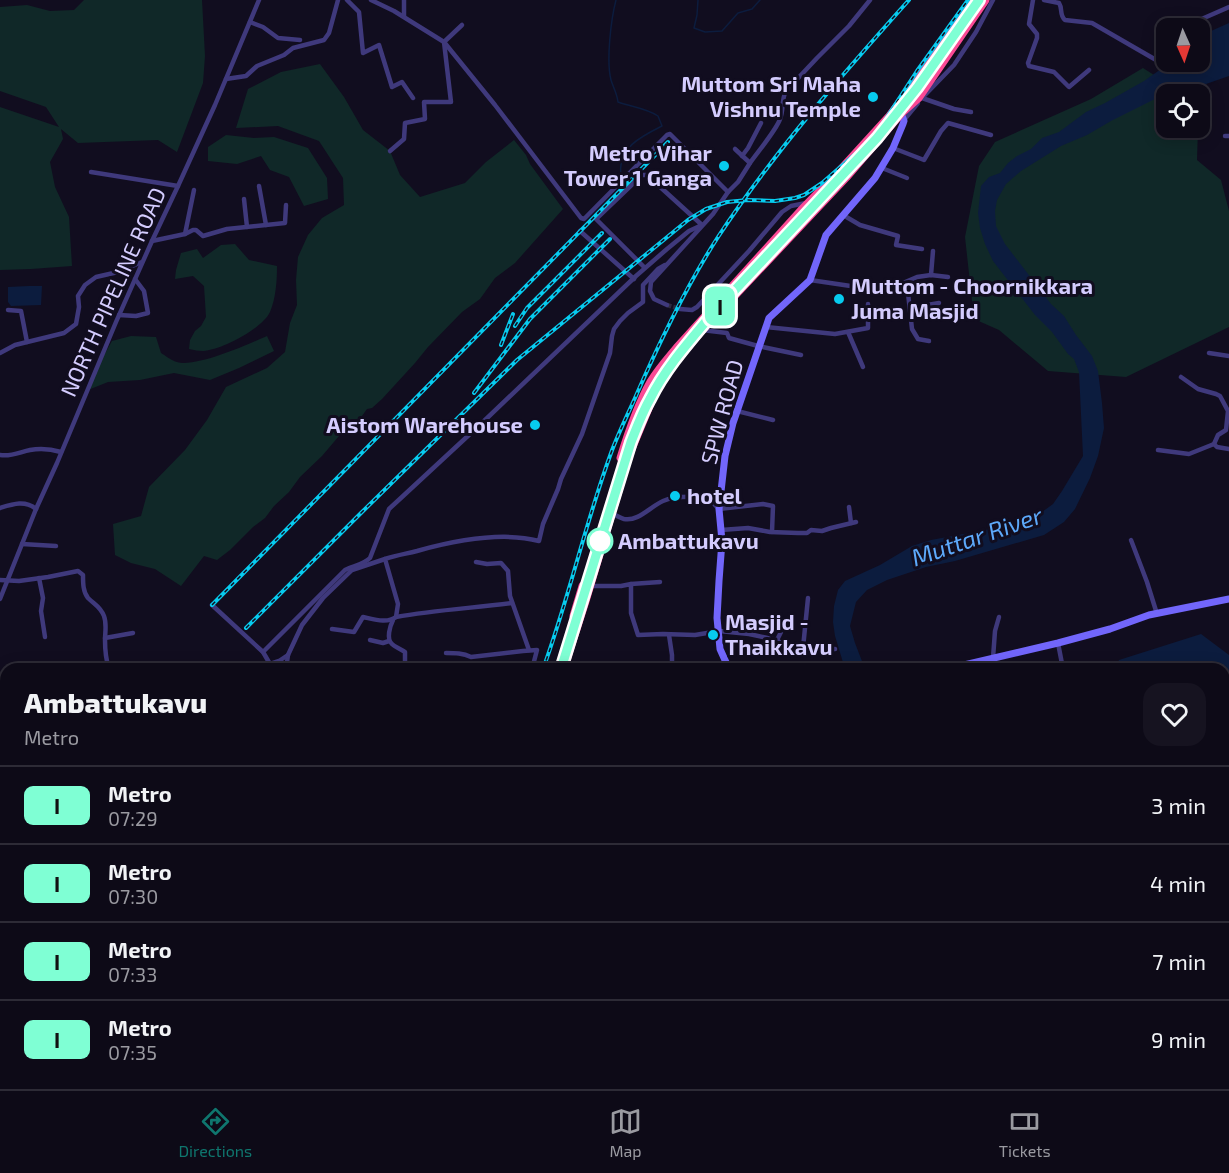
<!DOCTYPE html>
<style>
body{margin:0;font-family:"Exo 2",sans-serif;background:#161320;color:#f1f3f6;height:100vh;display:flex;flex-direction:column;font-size:22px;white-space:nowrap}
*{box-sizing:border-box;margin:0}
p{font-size:20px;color:#9a9aa1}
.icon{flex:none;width:33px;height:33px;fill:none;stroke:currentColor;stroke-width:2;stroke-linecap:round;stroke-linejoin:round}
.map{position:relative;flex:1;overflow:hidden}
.drawer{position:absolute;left:0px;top:663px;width:1230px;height:426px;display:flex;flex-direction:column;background:#0d0a17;border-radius:18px 18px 0 0;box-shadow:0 3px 15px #0003,0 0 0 2px #2d2b36}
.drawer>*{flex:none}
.badge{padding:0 12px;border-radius:9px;font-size:21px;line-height:39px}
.needle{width:39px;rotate:177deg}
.buttons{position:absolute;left:1156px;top:18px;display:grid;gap:12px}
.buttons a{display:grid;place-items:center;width:54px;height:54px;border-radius:12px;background:#0d0a17;box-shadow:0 3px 15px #0003,0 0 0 2px #2d2b36;font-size:30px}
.map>.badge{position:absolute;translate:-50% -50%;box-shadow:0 0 0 3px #fff}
.round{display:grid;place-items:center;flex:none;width:63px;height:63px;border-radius:18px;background:#161320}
.headline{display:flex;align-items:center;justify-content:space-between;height:102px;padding:0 24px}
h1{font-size:28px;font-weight:800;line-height:45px}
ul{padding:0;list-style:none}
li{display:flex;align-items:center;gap:18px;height:78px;padding:0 24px;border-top:2px solid #2d2b36}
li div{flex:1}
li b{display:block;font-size:22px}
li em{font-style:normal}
li .badge{min-width:66px;font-weight:700;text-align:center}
.menu{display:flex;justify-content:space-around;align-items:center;height:84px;border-top:2px solid #2d2b36;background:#0d0a17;font-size:16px;color:#9a9aa1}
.menu a{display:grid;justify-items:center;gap:3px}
.menu .current{color:#0f766e}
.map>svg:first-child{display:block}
.green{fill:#102828}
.water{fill:#0c1c3e}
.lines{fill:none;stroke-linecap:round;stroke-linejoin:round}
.stream{stroke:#0c1c3e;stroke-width:1.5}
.street-tunnel{stroke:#2e2a40;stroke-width:4.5;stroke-dasharray:4.5 2;stroke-linecap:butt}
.street{stroke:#3f397c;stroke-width:4.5}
.secondary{stroke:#7266fb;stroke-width:7}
.highway{stroke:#fa4a95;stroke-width:9}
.rail-casing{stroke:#07cbef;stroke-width:4}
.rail{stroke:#110d1f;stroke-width:1.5;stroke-dasharray:4.5;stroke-linecap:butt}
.line-casing{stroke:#fff;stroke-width:14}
.line{stroke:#7fffd4;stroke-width:9}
.poi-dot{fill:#07cbef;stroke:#110d1f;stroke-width:2}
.stop-dot{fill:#fff;stroke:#7fffd4;stroke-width:3}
.labels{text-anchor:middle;stroke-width:6;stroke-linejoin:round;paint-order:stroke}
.poi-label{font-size:22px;font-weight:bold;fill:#d4ccfe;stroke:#110d1f;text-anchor:end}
.street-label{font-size:22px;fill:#d4ccfe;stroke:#110d1f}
.stop-label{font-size:22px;font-weight:bold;fill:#d4ccfe;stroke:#110d1f;text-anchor:start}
.water-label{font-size:24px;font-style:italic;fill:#5da9fb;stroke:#110d1f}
</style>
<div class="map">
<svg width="1229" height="1089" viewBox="0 0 1229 1089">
<rect width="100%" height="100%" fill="#110d1f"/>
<g class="green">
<path d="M84 0H202L205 56 203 83 177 152 158 140 78 143 61 129 63 139 50 162 55 187 69 217 72 266 31 269 0 270V107L59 127 46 107 0 91V7L27 5 50 11 74 10Z"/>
<path d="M320 64 344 97 363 130 390 151 400 175 420 197 465 183 486 162 514 140 526 155 530 164 563 209 515 263 495 278 480 299 462 312 428 347 415 363 382 399 372 408 367 409 354 427 339 436 322 456 300 477 289 492 274 506 265 518 253 527 230 550 217 560 204 556 181 586 155 569 131 563 115 555 113 524 141 516 149 487 185 450 207 420 226 387 267 368 285 352 290 323 297 305 296 280 298 257 308 235 322 218 344 205 343 178 319 141 278 126 236 128 248 89 281 72Z"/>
<path d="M1143 68 1184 94H1167V128H1198L1197 160 1221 180 1229 211V327L1126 377 1048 371 999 330 974 319 965 237 979 166 995 142 1091 99Z"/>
<path d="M226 135 254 138 274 137 308 148 327 178 328 199 304 206 289 177 270 170 261 156 237 164 208 161V147Z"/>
<path d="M235 244 249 260 277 266C277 280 276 298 270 312 262 329 221 350 203 351 199 351 194 350 189 349L190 340 195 331 201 326 206 317 204 286 193 276 175 279 176 270 181 253 197 249 203 258 221 245Z"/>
<path d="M131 336 156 337 161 353C166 356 172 361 177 362 196 368 249 344 267 336L274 351 239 368 210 380 174 373 140 380 108 382 88 390 103 357 112 341Z"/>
</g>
<g class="water">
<path d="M1229 23V76L1206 84 1187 83 1111 121 1087 135 1061 146 1021 171 1006 184 997 200 995 211 996 226 1005 244 1051 304 1064 316 1076 335 1092 356 1098 371 1102 403 1104 428 1098 456 1090 478 1075 509 1064 522 1044 535 955 561 926 567 887 580 867 590 856 602 850 626 855 643 865 669H845L835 636 833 622 834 606 838 590 845 581 880 565 912 546 931 540 1001 527 1042 512 1053 504 1062 491 1083 456 1079 372 1074 359 1068 354 1052 332 1035 315 993 261 985 244 980 228 978 213 981 186 989 177 1000 173 1008 163 1017 156 1031 149 1042 138 1059 132 1086 112 1105 103 1144 81 1171 62H1200V38L1211 31Z"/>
<path d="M29 286H42L41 305 11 306 8 302V287Z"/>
<path d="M1201 634 1229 655V703L1224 706V669H1115L1119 660Z"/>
<path d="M959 1083H1023L1021 1089H956Z"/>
</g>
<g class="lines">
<g class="stream">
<path d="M616 0C611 19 606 61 611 80 613 87 617 93 618 102 632 107 646 108 658 116L662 126C642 136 617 148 621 174"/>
<path d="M698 0 697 15 694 28 705 32 722 31 738 13 752 9 760 0"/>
</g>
<path class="street-tunnel" d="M667 305 680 309"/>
<g class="street">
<path d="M347 0 359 12 363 53 379 45 392 87 402 82 413 98"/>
<path d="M371 0 394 11 444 42 495 105 581 218 584 219 667 135 670 134 728 192 713 214 651 282 650 291 654 299 667 305"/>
<path d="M404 0V16"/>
<path d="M1033 0 1029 24 1037 34V38L1028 63 1029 66 1054 72 1069 87 1089 70"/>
<path d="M1044 0 1059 3C1063 9 1059 15 1065 20L1092 23 1163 64"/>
<path d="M250 22 263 27 278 38 300 40"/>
<path d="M1188 25 1229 7"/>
<path d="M226 79 246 76 257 66 284 55 293 48 324 40 329 33 338 0"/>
<path d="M923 97 954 65 976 32 993 0"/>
<path d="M922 98 954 109 971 112"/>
<path d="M904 120 918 103"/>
<path d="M1225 136H1229"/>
<path d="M893 148 924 160 941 131 948 123 991 135"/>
<path d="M390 151 404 139 405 123 425 119 424 102H451L444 42 462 25"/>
<path d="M742 156 748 148 761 123"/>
<path d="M750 163C757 153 777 129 780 119 784 110 781 100 786 91L817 58 849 26 870 0"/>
<path d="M882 168 907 178"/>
<path d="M91 172 178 186"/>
<path d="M259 186 266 225"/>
<path d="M728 192 738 182 750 163 735 149"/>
<path d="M244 199 247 227"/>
<path d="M843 215 860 225 898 236 896 245 922 249"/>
<path d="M580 231 634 279"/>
<path d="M185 234 194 190"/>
<path d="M152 241 185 234 193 230H196L203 236 227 229 285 223 286 205"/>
<path d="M931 275 933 251"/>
<path d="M810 280 871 289 903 283 917 277 931 275 948 277"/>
<path d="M903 283 908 293 912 329 918 339 929 341"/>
<path d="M910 308 939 303"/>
<path d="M680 309 692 310 697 307 749 251 782 212 791 206 806 203"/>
<path d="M8 310 21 311 27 342"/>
<path d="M119 315 136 316 148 313 144 291 135 279"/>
<path d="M766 327 835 334 868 328V304"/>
<path d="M702 330 727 333 729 338 758 346 801 355"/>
<path d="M848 332 863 367"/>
<path d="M0 353 15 345 64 333 76 324 79 307 78 296 85 285 96 277 118 272 142 262"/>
<path d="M1209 353 1229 356"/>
<path d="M737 411 773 420"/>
<path d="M1214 444 1217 447 1229 449"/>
<path d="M1158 450 1189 454 1214 444 1218 435 1226 430 1228 411 1220 396 1216 394 1198 389 1181 377"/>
<path d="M0 455C11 457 20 452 30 450 40 448 51 449 61 452"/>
<path d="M849 507 851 523"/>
<path d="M0 508C13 504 25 500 36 509"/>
<path d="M611 513C615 515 620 518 624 519 638 522 651 506 663 501 677 495 691 498 706 496L719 509 763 504 773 506 772 532"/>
<path d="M721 530 748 528 770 532 798 533H807L811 530 822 531 831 528 856 522"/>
<path d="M1131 540 1147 582 1157 614"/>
<path d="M22 544 56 546"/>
<path d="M476 562 487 564 501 563 508 571 510 596 529 650"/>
<path d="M39 578 43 598 41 611 45 637"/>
<path d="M0 580 19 581 48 577 78 571 83 575C83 583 83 592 88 598 95 605 100 606 104 616 107 624 105 632 105 640 105 650 106 660 109 669"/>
<path d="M631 584 660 582"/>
<path d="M589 586H621L631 584V613L638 635 663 634 695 635 719 631 749 634 777 640 788 648H803L814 651 835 649"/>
<path d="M0 599 36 509 57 463 116 322 152 241 178 186 215 105 259 0"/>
<path d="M212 605 263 652 270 664"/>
<path d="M396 617C435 610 474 608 512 603"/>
<path d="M393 620C390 626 386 639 392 644 395 647 401 649 405 652V669"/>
<path d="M332 629 354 632 363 617C373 619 387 624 396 617L398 604 385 559C397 555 405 554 417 551 453 541 502 531 539 541L543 524 558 489 561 479 582 434 610 353 612 336 614 329 620 321 628 313 643 302V285L658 269 665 265"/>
<path d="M669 635 672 655V669"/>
<path d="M105 638 133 633"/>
<path d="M370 640 383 643 389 641"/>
<path d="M777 640 786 622"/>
<path d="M1058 643 1063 669"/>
<path d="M803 648 808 598"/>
<path d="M263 652 345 570C353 566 364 564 370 558L389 509 402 497 484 421 636 276 667 249 689 231 702 225 647 175H642L596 219 645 268"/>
<path d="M446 653C455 653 463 653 471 657L523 651 537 650 532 669"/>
<path d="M993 658 995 631 999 617"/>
<path d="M273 669 270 664 279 661 288 655"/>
<path d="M286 669 288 655 302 625 323 598 352 570 385 559"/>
<path d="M0 690 6 689"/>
<path d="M0 744 6 743"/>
<path d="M0 796 6 795"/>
<path d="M0 819 5 818"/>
<path d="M0 852H6"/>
<path d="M1224 860 1229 865"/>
<path d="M0 891H6"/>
<path d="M0 928 6 929"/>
<path d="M1224 955 1229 954"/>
<path d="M1 989 2 1013"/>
<path d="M65 1083 66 1089"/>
<path d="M406 1083 413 1089"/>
<path d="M550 1083 551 1089"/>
<path d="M688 1083 693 1086 694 1089"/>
<path d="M835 1083 837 1089"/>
<path d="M143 1084 144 1089"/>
<path d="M2 1089 24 1083"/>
<path d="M235 1089 236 1083"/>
<path d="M259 1089 261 1083"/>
<path d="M488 1089 501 1083"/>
<path d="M668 1089 670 1083"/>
</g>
<g class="secondary">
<path d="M729 669 720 649 717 618 719 581 722 541 719 509 725 456 733 423 769 318 810 280 826 235 875 178 893 148 903 124 904 121 901 113"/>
<path d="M947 669 1058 643 1110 629 1149 615 1229 599"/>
<path d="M1224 889 1229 877"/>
<path d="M1224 895 1227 919 1224 926"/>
<path d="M602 1089 607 1083"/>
<path d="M1205 1089 1211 1086V1083"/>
</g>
<g class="highway">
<path d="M621 458C629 432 638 405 651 382 658 370 668 359 677 348L801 211 839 172 890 116 924 71 975 0"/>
<path d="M574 616 583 586"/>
<path d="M563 669 585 601 629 454 656 389 666 373 700 332 846 177 901 113 918 98 985 0"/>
<path d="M373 1089 376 1083"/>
</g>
<defs>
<g id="rail">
<path d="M515 326 527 308 602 233"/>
<path d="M501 345 513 314"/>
<path d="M474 393 530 319 610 239"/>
<path d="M212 605 668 142"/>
<path d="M246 628 361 513 517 360 688 220 706 209 727 202 748 200 775 201 795 198 804 195 822 183 860 150 878 131 917 71 968 0"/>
<path d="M543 669C569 598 585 524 611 453 618 434 627 416 635 398 659 343 685 288 718 237 774 152 841 76 909 0"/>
<path d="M565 669 637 437 655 395 673 367 711 322 864 159 896 121 927 80 982 0"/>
<path d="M248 1089 250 1083"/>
<path d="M371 1089 374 1083"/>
</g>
</defs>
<use href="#rail" class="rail-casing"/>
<use href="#rail" class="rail"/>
</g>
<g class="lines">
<defs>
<path id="line" d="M561 669 631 442C637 427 642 413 650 399 665 369 687 344 708 319L877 138 917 88 979 0"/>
</defs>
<use href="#line" class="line-casing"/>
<use href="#line" class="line"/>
</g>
<g class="poi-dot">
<circle cx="873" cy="97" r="6"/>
<circle cx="724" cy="166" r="6"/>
<circle cx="839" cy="299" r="6"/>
<circle cx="535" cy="425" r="6"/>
<circle cx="675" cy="496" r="6"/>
<circle cx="713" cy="635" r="6"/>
</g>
<circle class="stop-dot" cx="600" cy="541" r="12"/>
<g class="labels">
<g class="poi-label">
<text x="861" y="92">Muttom Sri Maha<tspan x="861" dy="25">Vishnu Temple</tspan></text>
<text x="712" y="161">Metro Vihar<tspan x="712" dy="25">Tower 1 Ganga</tspan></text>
<text x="851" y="294" text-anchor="start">Muttom - Choornikkara<tspan x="851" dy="25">Juma Masjid</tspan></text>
<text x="523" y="433">Aistom Warehouse</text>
<text x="687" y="504" text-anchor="start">hotel</text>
<text x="725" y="630" text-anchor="start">Masjid -<tspan x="725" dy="25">Thaikkavu</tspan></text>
</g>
<g class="street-label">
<text transform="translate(113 292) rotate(-66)" y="8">NORTH PIPELINE ROAD</text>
<text transform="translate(722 412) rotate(-75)" y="8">SPW ROAD</text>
</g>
<g class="stop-label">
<text x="618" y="549">Ambattukavu</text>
</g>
<g class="water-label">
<text transform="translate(977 537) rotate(-19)" y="8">Muttar River</text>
</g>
</g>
</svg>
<div class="buttons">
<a><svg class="needle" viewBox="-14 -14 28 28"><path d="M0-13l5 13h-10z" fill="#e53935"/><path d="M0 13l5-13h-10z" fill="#9a9aa1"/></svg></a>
<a><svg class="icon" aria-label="locate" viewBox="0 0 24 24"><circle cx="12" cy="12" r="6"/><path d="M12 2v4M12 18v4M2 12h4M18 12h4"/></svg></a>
</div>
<b class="badge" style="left:720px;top:306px;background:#7fffd4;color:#111">I</b>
<section class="drawer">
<div class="headline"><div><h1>Ambattukavu</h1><p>Metro</p></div><a class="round"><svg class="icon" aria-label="heart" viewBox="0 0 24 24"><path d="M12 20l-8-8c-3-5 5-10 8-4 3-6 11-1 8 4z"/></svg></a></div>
<ul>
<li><span class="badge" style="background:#7fffd4;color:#111">I</span><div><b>Metro</b><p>07:29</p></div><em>3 min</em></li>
<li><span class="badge" style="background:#7fffd4;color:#111">I</span><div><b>Metro</b><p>07:30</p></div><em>4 min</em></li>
<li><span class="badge" style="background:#7fffd4;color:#111">I</span><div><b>Metro</b><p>07:33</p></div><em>7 min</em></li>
<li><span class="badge" style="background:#7fffd4;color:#111">I</span><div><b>Metro</b><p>07:35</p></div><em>9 min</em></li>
</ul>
</section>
</div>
<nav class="menu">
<a class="current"><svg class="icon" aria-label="directions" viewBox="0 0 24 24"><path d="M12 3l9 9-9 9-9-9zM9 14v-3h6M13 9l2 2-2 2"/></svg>Directions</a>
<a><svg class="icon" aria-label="map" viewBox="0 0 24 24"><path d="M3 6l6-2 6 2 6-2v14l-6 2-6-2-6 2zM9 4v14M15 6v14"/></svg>Map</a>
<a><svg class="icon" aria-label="tickets" viewBox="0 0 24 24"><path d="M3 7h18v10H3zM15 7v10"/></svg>Tickets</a>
</nav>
